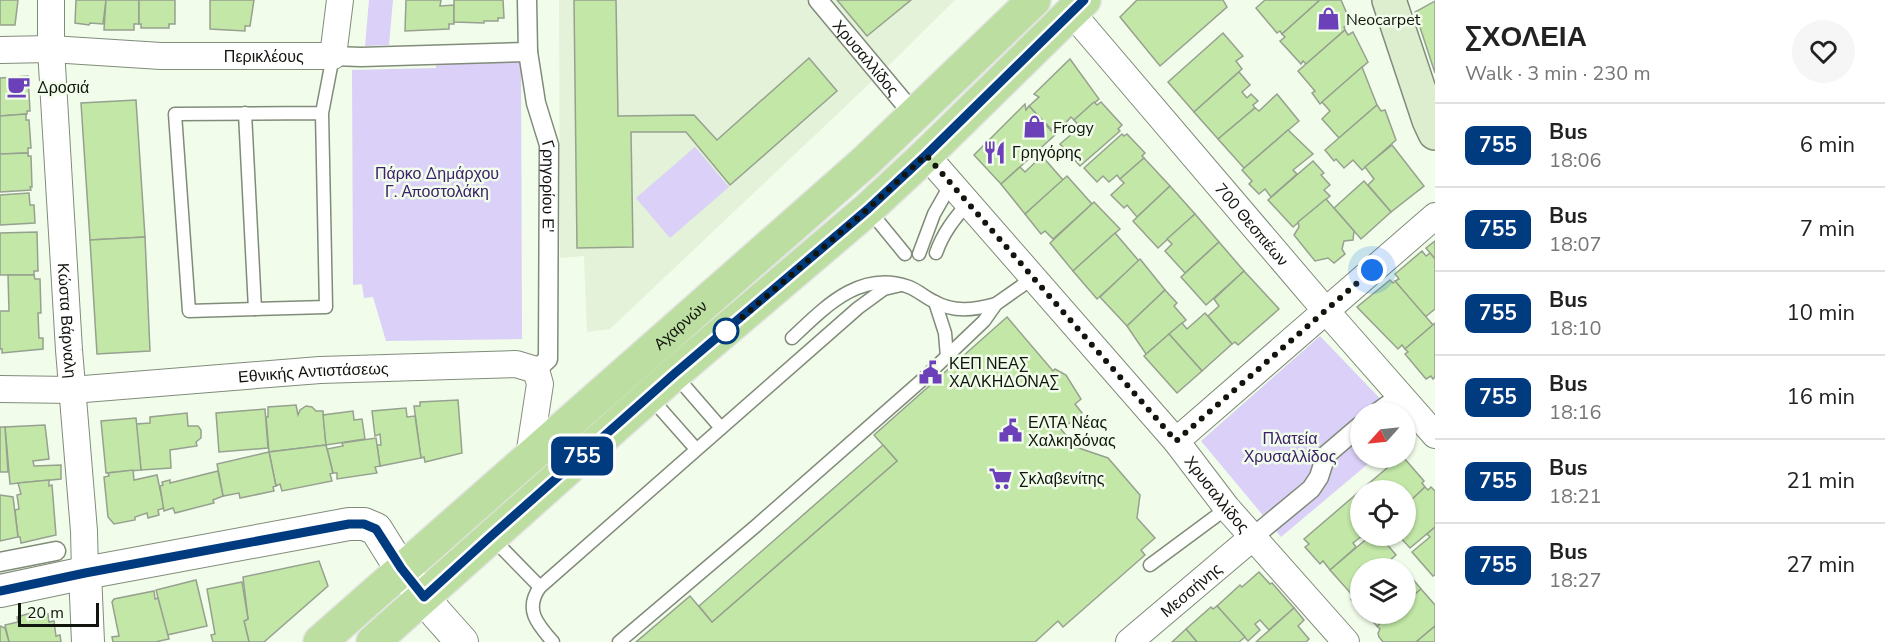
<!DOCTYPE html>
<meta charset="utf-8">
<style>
body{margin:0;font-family:"Nunito Sans",sans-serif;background:#f6f6f6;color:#222;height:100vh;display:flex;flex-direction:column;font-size:22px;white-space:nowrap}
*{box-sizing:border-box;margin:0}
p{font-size:20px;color:#767676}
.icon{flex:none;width:33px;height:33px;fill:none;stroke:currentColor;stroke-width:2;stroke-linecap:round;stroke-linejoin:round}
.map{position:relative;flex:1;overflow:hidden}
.panel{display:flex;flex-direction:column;background:#fff;width:450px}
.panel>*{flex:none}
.badge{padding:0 12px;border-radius:9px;font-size:21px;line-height:39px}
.needle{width:39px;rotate:243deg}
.buttons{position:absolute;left:1350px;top:402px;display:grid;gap:12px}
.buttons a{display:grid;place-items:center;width:66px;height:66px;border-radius:50%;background:#fff;box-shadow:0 2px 4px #0004;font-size:30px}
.scale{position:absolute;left:18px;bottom:15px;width:81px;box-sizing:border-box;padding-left:6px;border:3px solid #11150e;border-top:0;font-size:16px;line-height:21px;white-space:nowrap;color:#11150e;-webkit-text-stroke:4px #f1fdea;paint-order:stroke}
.you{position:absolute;width:30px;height:30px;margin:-15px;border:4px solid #fff;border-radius:50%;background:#1a73e8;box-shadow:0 0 0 9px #1a73e833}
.map>.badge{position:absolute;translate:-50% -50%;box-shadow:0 0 0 3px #fff}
.round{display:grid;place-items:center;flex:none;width:63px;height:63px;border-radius:32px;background:#f6f6f6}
.summary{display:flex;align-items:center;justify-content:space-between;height:102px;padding:0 30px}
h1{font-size:28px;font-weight:700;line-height:45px}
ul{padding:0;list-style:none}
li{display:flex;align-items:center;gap:18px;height:84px;padding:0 30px;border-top:2px solid #e0e0e0}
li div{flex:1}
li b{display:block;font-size:22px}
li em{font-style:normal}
li .badge{min-width:66px;font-weight:700;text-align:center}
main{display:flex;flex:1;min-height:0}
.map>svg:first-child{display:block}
.built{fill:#e3f2d8}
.green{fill:#dad0f8}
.building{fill:#c2e7a7;stroke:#96a18f;stroke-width:1.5}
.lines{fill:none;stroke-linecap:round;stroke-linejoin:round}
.service-casing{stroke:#818b7a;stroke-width:15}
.pedestrian-casing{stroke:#818b7a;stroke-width:21}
.minor-casing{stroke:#818b7a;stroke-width:28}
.tertiary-casing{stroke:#818b7a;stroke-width:34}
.secondary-casing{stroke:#818b7a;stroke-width:36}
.primary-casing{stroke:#e2e3e2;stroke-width:36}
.service{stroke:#fff;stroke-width:12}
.pedestrian{stroke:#fff;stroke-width:18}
.minor{stroke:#fff;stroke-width:26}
.tertiary{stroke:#fff;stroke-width:32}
.secondary{stroke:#ddeecf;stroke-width:33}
.primary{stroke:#bcdea0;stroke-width:33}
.line-casing{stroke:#fff;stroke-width:14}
.line{stroke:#003b80;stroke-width:9}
.walk{stroke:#11150e;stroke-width:6;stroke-dasharray:0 10.8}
.stop-dot{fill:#fff;stroke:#003b80;stroke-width:3}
.labels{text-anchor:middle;stroke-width:5;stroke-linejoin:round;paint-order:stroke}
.poi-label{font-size:16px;fill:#11150e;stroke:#f1fdea;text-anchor:start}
.street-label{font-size:16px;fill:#11150e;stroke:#f1fdea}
.park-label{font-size:16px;fill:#3c206b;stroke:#f1fdea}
</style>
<main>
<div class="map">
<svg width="1435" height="642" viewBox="0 0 1435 642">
<rect width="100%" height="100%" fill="#f1fdea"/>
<path class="built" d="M559 0H955L886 68 610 329 587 332 584 256 560 258Z"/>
<g class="green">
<path d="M369 0H393L389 45 365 46Z"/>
<path d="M521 57 522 339 386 341 373 297 364 298 362 284 353 285 352 70 436 68 437 60Z"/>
<path d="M695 147 729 187 670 238 636 198Z"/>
<path d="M1320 336 1393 412H1360V458H1375L1281 537 1201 441Z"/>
</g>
<g class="building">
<path d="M0 0H18L15 25H0Z"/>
<path d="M76 0H106L103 24 90 23 89 25 75 23Z"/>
<path d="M106 0H139V24H134V30H104Z"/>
<path d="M139 0H175V24H169V28H141V24H139Z"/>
<path d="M210 0H254L250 26H245V31L210 29Z"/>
<path d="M406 0H441L440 6 454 5V24H449V29L405 31Z"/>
<path d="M454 0H503L504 18H498V21H484V23L454 22Z"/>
<path d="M574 0H616L618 116 694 115 717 140 809 58 837 91 730 185 686 132H631L633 247 577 248Z"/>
<path d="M837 0H911L867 36Z"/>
<path d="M1137 0H1223L1227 7 1160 66 1120 17Z"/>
<path d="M1265 0H1320L1282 34 1280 31 1277 33 1256 8Z"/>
<path d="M1320 0H1341L1351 23 1344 27 1345 30 1306 64 1303 61 1301 64 1280 41 1285 37 1282 34Z"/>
<path d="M1435 1V73L1415 12Z"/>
<path d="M1345 30 1348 35 1353 32 1368 62 1320 104 1312 93 1315 91 1298 71Z"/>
<path d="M1223 33 1243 56 1236 61 1242 69 1194 112 1168 82Z"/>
<path d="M1070 59 1099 99 1074 120 1071 117 1064 125 1061 121 1052 130 1029 106 1039 97 1034 94Z"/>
<path d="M1362 67 1377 105 1339 138 1322 119 1330 111 1322 102Z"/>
<path d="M1239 72 1250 85 1242 92 1247 98 1251 94 1258 101 1253 105 1255 108 1218 139 1194 112Z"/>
<path d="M28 76 30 111H27V114L0 116V78Z"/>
<path d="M1277 94 1299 121 1244 168 1218 139 1255 108 1259 111Z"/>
<path d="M136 100 145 237 90 240 81 103Z"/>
<path d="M1094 102 1097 105 1101 102 1122 125 1118 129 1120 131 1080 166 1060 144 1080 127 1074 120Z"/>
<path d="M1025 104 1026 110 1029 106 1055 135 1001 184 974 155Z"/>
<path d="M1377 105 1381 111 1385 110 1396 140 1362 170 1353 160 1344 168 1336 159 1334 161 1325 150Z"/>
<path d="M26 114V120H29L31 148H28V153L0 154V116Z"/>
<path d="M1288 130 1313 154 1293 170 1297 174 1271 197 1265 189 1259 194 1249 184 1252 181 1242 170Z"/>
<path d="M1122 134 1124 136 1127 134 1145 153 1142 156 1144 158 1120 179 1117 175 1109 182 1103 176 1097 182 1084 168Z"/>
<path d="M1392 145 1424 186 1391 212 1368 185 1374 179 1365 167Z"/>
<path d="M28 153V156H31L32 187H30L31 190 0 192V154Z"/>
<path d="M1042 156 1063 180 1025 214 1001 184 1020 167 1025 172Z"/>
<path d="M1144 158 1170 186 1137 217 1127 205 1124 208 1111 195 1124 183 1120 179Z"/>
<path d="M1313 161 1324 173 1321 175 1330 185 1324 190 1330 196 1293 227 1268 200Z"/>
<path d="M1067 176 1092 204 1053 239 1045 231 1041 234 1025 214Z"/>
<path d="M1364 181 1391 212 1361 239 1334 208Z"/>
<path d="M1170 186 1195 214 1158 248 1133 221Z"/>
<path d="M29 193 30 205H34L35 223 0 225V195Z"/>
<path d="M1326 199 1354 231 1353 240 1344 241 1342 249 1345 254 1334 263 1328 258 1315 261 1294 235 1299 227 1298 222Z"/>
<path d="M1094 202 1120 229 1073 271 1050 243Z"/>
<path d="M1195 214 1219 242 1185 273 1165 251 1172 244 1167 239Z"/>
<path d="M37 232 38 271H34V275H0V233Z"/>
<path d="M1115 233 1139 261 1097 299 1073 271Z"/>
<path d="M145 237 150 351 97 354 90 240Z"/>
<path d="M1435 241V259L1426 248Z"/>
<path d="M1219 242 1244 271 1206 305 1181 277Z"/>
<path d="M1422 251 1426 256 1430 253 1435 259V309L1425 317 1395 281 1399 279 1395 274Z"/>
<path d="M1140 259 1165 290 1127 326 1100 297Z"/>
<path d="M1244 271 1279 309 1238 345 1235 342 1232 344 1208 316 1219 306 1214 299Z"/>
<path d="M8 275H34L35 279H40L41 313H38L39 338H43V349L2 353V349H0V311H9Z"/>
<path d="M1390 280 1393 283 1395 281 1433 325 1405 349 1402 345 1398 349 1357 307Z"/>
<path d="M1165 290 1177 303 1174 306 1186 320 1146 354 1127 326Z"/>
<path d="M1205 313 1232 344 1202 371 1169 334 1182 323 1187 329Z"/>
<path d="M1007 317 1053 371 1055 369 1066 375 1081 399 1075 404 1082 413 1066 426 1059 417 1054 421 1076 447 1108 458 1140 495 1137 518 1155 538 1141 550 1145 555 1063 627 1058 621 1035 642H636L690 596 712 622 897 461 874 435Z"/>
<path d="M1435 323V377L1433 379 1431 376 1426 379 1405 354 1408 352 1405 349Z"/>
<path d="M1169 334 1202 371 1177 393 1144 356Z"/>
<path d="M458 400 462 453 425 462 424 457 421 458 414 406H420V402Z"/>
<path d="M296 405 298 415 300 410 306 406 312 407 316 411H323L326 445 269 452 266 417H268V407Z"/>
<path d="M406 408 407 417 415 416 421 458 380 466 377 445H381L380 434 375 436 372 411Z"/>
<path d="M265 409 268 448 219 452 216 413Z"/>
<path d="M353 411 354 420 362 419 365 439 326 445 323 415Z"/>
<path d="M187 413 188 426H198L201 430V438L196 442 197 446 170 450 171 468 141 470 136 424 150 423V417Z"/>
<path d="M136 418 141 470 106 473 101 421Z"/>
<path d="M45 425 49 459 33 461 34 466 61 465V479L10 484 5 427Z"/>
<path d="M0 427H5L8 472H0Z"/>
<path d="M376 438 380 466 375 467 377 473 337 479V473H333L327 449 343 446 342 443Z"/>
<path d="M326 445 333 473 330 474 332 481 282 491 280 484 276 486 269 452Z"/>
<path d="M883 445 897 461 712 622 699 606Z"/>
<path d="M269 452 276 486 273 487 274 491 240 498 239 493 223 496 217 464Z"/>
<path d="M1399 458H1404L1424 481 1422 483 1425 487 1406 505V490H1361Z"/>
<path d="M133 470 134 480 157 475 164 508 158 510 159 515 148 518 147 513 135 517V520L114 524 108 517 104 477 109 476 108 473Z"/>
<path d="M218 471 223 496 213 500 214 503 175 513 173 508 164 511 160 486 163 485 162 482 170 480V483Z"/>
<path d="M49 480V486L52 485 56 535 21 543 20 537H18L15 510 19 509 17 495 21 494 18 483Z"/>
<path d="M1425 487 1428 490 1431 487 1435 491V527L1410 548 1399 536H1406V505Z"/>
<path d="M1360 491 1362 536 1353 543 1356 547 1330 570 1323 561 1320 564 1305 547 1309 544 1304 539Z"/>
<path d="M0 495 13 497 18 537 0 541Z"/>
<path d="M1435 527V575L1433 576 1412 552 1430 537 1427 534Z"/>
<path d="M1370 536H1380L1396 555 1381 568H1360V591L1354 597 1330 570Z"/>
<path d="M319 561 328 586 264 642H249L244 621 248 619 243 577Z"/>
<path d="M1406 571 1421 589 1406 602Z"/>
<path d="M1259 572 1270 584 1272 583 1294 608 1269 630 1260 620 1255 624 1260 630 1248 641 1217 606 1240 585 1242 587Z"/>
<path d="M196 580 207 626 167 635 156 590Z"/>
<path d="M242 582 248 619 244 621 249 642H213L211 635 215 634 207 589Z"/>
<path d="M1421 589 1435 605V626L1416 642H1383L1379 637 1378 633 1380 629 1377 626 1392 614H1406V602Z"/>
<path d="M154 591 155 599 158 598 169 639 155 642H113L112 637 119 636 112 602 114 599Z"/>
<path d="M1360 591V610L1351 599Z"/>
<path d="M1217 606 1245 637 1239 642H1197L1186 629 1211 607 1213 609Z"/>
<path d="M1294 608 1304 620 1298 626 1309 639 1306 642H1256Z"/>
<path d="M34 612 36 617 48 614 49 622 54 621 56 636 60 635 61 642H9L5 625 18 622 17 617Z"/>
<path d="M1366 614H1392L1377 626Z"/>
<path d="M0 626 5 628 9 642H0Z"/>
<path d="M1435 626V642H1416Z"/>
<path d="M1186 629 1197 642H1172Z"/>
</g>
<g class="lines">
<defs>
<g id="service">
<path d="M245 113 255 309"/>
<path d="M322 113 326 307 189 311 175 114 322 113 333 56"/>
<path d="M869 210 905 254"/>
<path d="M936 253C943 233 954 219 968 203"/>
<path d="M919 254 934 214 951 184"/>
<path d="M935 302 945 333 947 357"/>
<path d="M792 338C824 308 860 269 909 287 917 290 925 297 933 301 954 313 974 310 996 304"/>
<path d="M675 375 721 428"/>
<path d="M650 397 696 449"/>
<path d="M492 538 540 587"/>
<path d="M1150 565 1227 508"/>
<path d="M553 642C537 624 524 609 540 587L858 308 884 289 901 285"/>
<path d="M619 642 757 525 922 380 984 321 996 304 1033 278"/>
</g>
<g id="pedestrian">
<path id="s1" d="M527 0 528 52 536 103 549 145 548 359 536 370"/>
<path id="s2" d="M818 0 915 116"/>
<path d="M333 56 361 57 528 52"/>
<path d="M1378 412 1400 396"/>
<path d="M1253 537 1311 489 1319 477 1326 455 1360 426"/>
<path d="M0 562 56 551"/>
</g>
<g id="minor">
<path id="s3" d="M51 0V49L69 350 84 531 85 573"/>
<path id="s4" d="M1071 12 1326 311 1435 435"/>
<path id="s5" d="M0 50 51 49 161 56H333L340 0"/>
<path id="s6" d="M926 155 1176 441 1227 508 1346 642"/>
<path id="s7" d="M0 389 72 390 320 370 516 364 536 370 540 384 529 456"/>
<path d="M1176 441 1435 216"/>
<path id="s8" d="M1129 642 1253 537"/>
</g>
<g id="tertiary">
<path d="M85 573 88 642"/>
<path d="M0 591 85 573 349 524H364L376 529 401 569 437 614 462 642"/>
</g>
<path id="secondary" d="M1389 0 1429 120 1435 133"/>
<g id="primary">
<path id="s9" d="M320 642 866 161 1034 0"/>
<path d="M373 642 674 374 868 209 926 155 1084 0"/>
</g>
</defs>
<use href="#service" class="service-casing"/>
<use href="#pedestrian" class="pedestrian-casing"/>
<use href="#minor" class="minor-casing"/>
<use href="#tertiary" class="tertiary-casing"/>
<use href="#secondary" class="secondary-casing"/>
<use href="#primary" class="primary-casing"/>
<use href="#service" class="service"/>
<use href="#pedestrian" class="pedestrian"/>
<use href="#minor" class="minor"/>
<use href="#tertiary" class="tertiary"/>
<use href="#secondary" class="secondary"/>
<use href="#primary" class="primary"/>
</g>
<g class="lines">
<defs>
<path id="line" d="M0 591 85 573 349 524H364L376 529 401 568 424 597 490 537 674 374 868 209 926 155 1084 0"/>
</defs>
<use href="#line" class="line-casing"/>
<use href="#line" class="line"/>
<path class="walk" d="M726 331 868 209 926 155 1176 441 1372 270"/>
</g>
<defs>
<symbol id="shop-bare" viewBox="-9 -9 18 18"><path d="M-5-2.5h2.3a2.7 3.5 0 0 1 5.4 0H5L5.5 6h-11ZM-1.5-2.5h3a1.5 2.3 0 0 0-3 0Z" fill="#6c40b8" stroke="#f1fdea" stroke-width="2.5" paint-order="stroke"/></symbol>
<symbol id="cafe-bare" viewBox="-9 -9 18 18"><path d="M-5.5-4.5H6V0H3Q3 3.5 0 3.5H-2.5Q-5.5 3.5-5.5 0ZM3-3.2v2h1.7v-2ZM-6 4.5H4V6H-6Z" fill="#6c40b8" stroke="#f1fdea" stroke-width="2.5" paint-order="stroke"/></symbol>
<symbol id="restaurant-bare" viewBox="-9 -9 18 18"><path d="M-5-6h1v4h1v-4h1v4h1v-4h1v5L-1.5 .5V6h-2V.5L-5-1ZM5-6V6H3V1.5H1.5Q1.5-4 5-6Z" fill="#6c40b8" stroke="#f1fdea" stroke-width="2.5" paint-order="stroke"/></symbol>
<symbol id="civic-bare" viewBox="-9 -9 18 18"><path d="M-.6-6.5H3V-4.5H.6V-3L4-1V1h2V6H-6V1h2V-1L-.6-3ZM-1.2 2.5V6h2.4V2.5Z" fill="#6c40b8" stroke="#f1fdea" stroke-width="2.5" paint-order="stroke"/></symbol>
<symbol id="supermarket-bare" viewBox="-9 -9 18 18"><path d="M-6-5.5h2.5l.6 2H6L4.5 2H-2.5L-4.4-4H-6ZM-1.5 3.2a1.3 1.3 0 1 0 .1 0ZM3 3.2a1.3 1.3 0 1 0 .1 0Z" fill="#6c40b8" stroke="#f1fdea" stroke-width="2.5" paint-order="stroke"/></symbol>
</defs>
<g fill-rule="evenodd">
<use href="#shop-bare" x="1312" y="2" width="33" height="33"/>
<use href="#cafe-bare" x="2" y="70" width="33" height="33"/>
<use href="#shop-bare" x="1018" y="110" width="33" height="33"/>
<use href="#restaurant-bare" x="978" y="136" width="33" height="33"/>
<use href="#civic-bare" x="914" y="356" width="33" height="33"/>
<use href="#civic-bare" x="994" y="414" width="33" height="33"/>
<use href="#supermarket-bare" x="984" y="462" width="33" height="33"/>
</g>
<circle class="stop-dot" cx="726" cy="331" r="12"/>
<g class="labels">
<g class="poi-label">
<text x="1346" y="25">Neocarpet</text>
<text x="37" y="93">Δροσιά</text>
<text x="1053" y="133">Frogy</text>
<text x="1012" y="158">Γρηγόρης</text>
<text x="949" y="369">ΚΕΠ ΝΕΑΣ<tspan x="949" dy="18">ΧΑΛΚΗΔΟΝΑΣ</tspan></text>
<text x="1028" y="428">ΕΛΤΑ Νέας<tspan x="1028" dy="18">Χαλκηδόνας</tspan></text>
<text x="1019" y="484">Σκλαβενίτης</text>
</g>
<g class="street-label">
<text dy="6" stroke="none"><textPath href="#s5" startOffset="264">Περικλέους</textPath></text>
<text dy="6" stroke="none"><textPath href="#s2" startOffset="75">Χρυσαλλίδος</textPath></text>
<text dy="6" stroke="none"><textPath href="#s1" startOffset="189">Γρηγορίου Ε'</textPath></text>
<text dy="6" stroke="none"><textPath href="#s4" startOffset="279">700 Θεσπιέων</textPath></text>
<text dy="6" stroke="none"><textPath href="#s3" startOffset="321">Κώστα Βάρναλη</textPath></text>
<text dy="6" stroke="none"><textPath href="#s9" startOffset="480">Αχαρνών</textPath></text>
<text dy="6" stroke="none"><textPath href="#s7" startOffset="314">Εθνικής Αντιστάσεως</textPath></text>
<text dy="6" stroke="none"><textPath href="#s6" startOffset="447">Χρυσαλλίδος</textPath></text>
<text dy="6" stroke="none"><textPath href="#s8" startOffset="81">Μεσσήνης</textPath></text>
</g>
<g class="park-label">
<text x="437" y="179">Πάρκο Δημάρχου<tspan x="437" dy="18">Γ. Αποστολάκη</tspan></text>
<text x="1290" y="444">Πλατεία<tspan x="1290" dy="18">Χρυσαλλίδος</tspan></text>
</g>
</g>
</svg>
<div class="buttons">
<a><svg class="needle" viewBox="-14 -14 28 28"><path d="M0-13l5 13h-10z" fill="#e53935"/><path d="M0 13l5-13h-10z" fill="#767676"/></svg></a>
<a><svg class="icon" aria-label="locate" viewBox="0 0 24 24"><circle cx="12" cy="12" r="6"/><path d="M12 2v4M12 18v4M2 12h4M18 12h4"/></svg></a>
<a><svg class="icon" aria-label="layers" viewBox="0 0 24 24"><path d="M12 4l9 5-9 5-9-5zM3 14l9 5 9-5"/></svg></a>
</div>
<div class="scale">20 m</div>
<div class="you" style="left:1372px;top:270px"></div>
<b class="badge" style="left:582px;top:456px;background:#003b80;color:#fff">755</b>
</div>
<section class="panel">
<div class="summary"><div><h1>ΣΧΟΛΕΙΑ</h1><p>Walk · 3 min · 230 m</p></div><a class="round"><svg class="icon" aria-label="heart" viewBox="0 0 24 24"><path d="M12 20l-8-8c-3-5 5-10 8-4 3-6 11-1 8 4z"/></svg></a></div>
<ul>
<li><span class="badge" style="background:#003b80;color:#fff">755</span><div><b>Bus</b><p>18:06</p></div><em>6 min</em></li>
<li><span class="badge" style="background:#003b80;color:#fff">755</span><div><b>Bus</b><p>18:07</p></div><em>7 min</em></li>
<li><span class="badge" style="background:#003b80;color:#fff">755</span><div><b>Bus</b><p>18:10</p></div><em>10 min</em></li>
<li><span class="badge" style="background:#003b80;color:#fff">755</span><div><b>Bus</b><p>18:16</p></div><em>16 min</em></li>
<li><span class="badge" style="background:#003b80;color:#fff">755</span><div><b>Bus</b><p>18:21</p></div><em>21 min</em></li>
<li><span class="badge" style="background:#003b80;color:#fff">755</span><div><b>Bus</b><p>18:27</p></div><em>27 min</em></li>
</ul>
</section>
</main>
